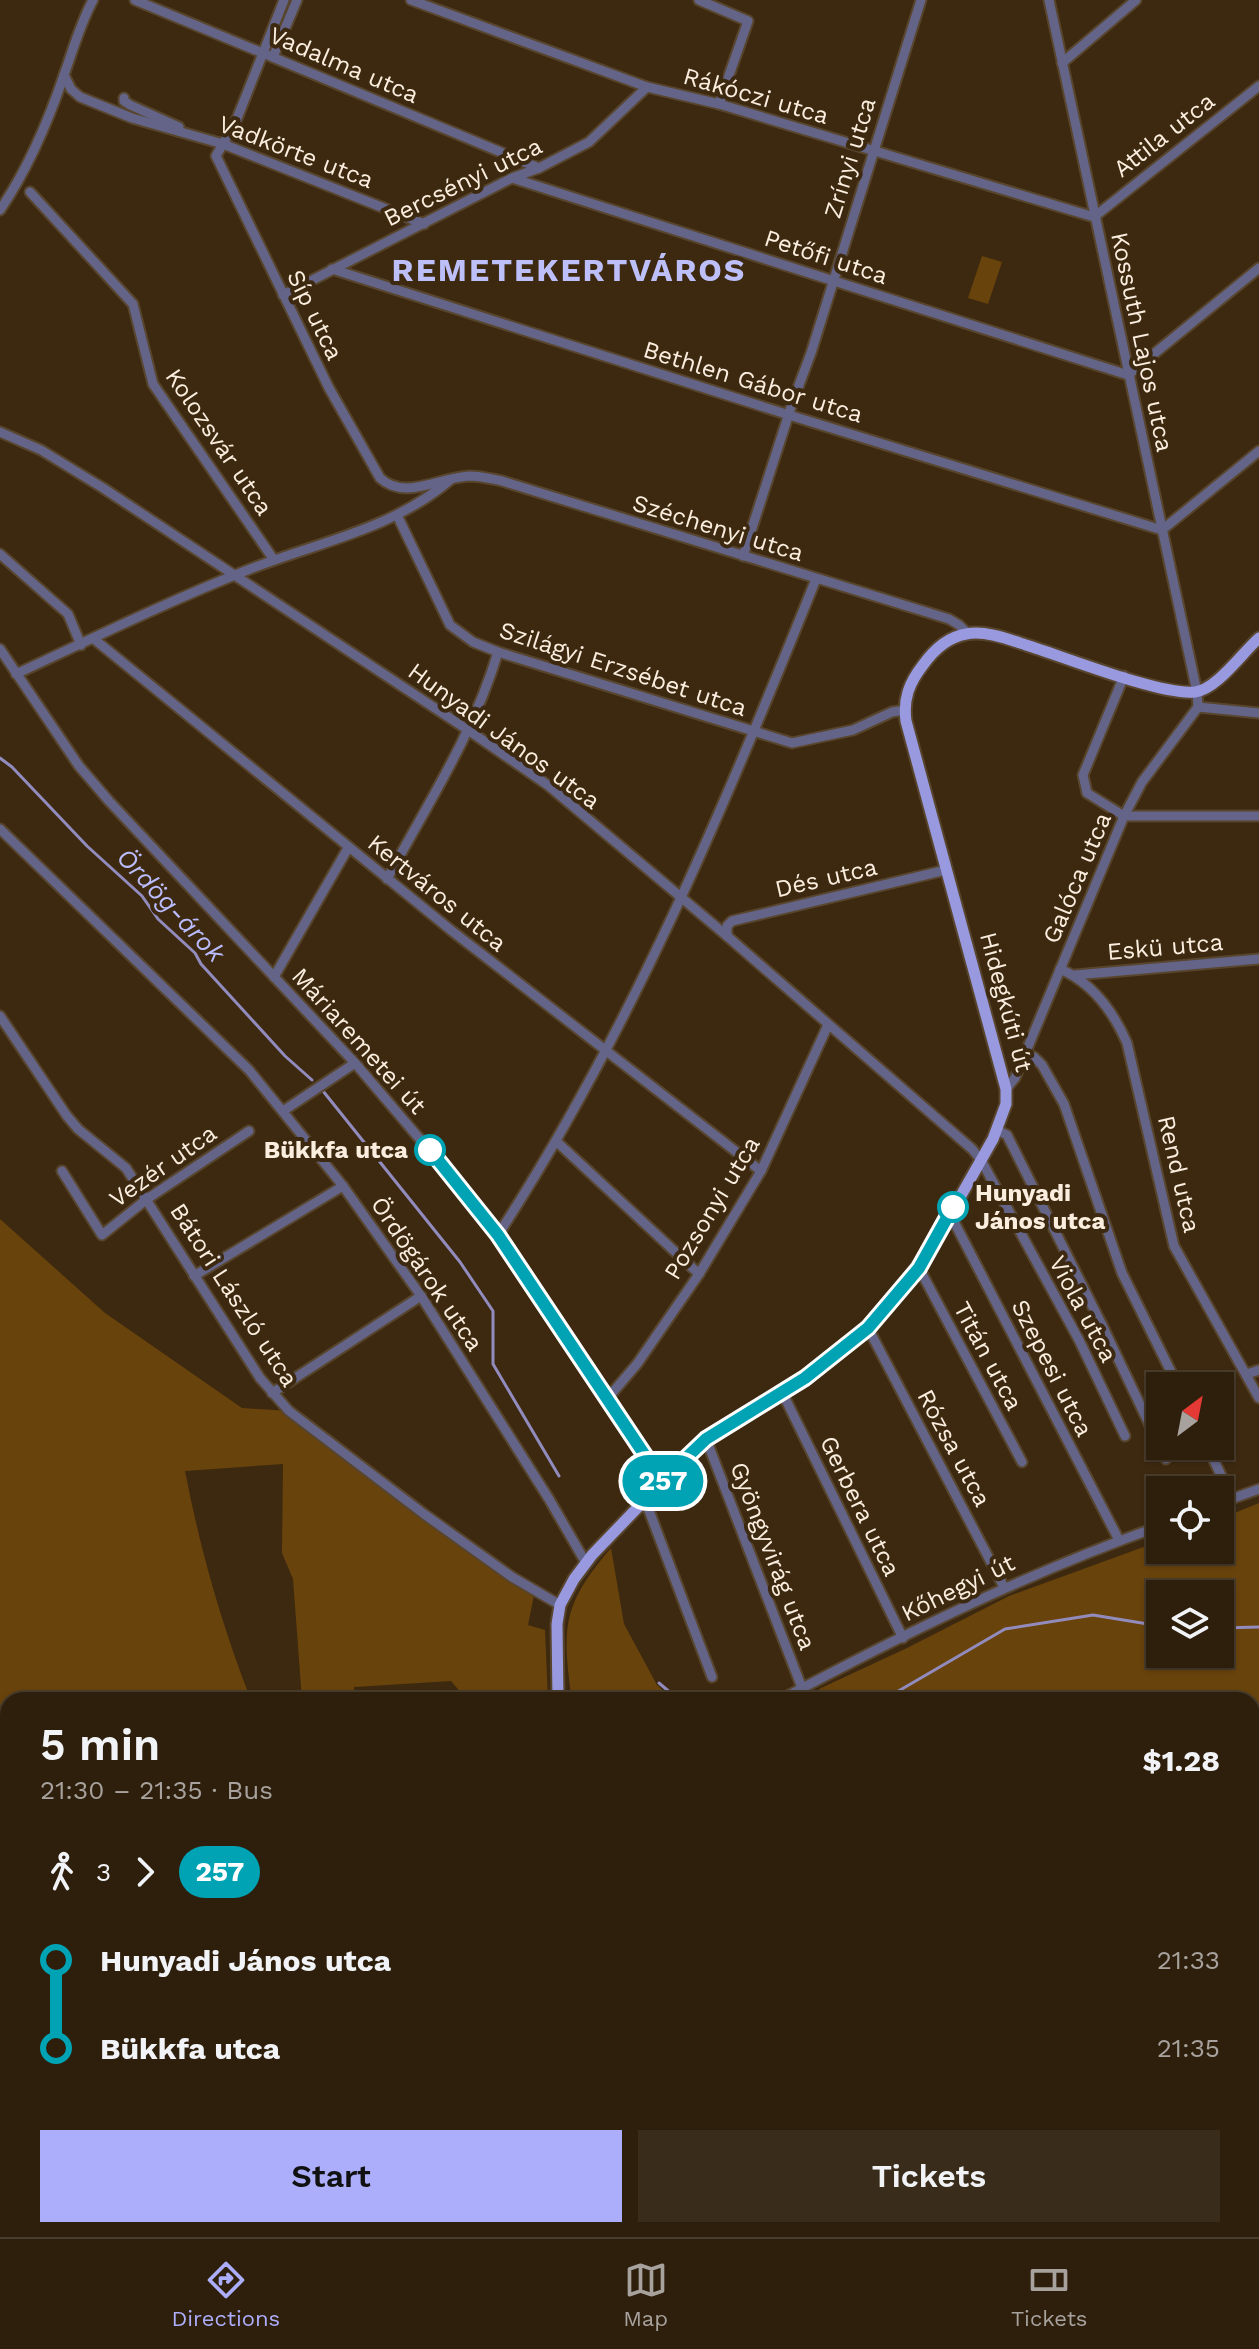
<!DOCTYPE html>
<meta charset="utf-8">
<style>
body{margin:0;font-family:"Work Sans",sans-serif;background:#3a2c1a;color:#f1f3f6;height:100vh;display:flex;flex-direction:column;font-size:30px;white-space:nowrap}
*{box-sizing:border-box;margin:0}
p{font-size:26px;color:#a7a29d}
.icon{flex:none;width:44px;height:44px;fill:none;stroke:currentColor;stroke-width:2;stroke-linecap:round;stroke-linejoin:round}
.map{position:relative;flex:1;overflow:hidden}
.details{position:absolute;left:0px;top:1692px;width:1260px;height:546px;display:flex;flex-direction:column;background:#2e1f0c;border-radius:24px 24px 0 0;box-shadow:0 2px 6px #0004,0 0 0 2px #493d2d}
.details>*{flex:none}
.badge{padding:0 16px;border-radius:26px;font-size:28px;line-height:52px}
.needle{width:52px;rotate:32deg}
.buttons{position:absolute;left:1146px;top:1372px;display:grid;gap:16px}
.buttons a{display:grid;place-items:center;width:88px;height:88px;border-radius:0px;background:#2e1f0c;box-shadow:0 2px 6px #0004,0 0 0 2px #493d2d;font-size:40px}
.map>.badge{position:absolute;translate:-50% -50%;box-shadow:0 0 0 4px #fff}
.legs{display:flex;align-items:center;gap:12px;height:88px;padding:0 40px;font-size:26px}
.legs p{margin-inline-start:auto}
.overview{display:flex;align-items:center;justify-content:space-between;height:136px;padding:0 40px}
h1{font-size:44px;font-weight:600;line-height:60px}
.cta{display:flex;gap:16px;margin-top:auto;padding:16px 40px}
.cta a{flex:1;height:92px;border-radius:0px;background:#adaefb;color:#111;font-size:32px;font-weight:600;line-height:92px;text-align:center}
.cta a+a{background:#3a2c1a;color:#f1f3f6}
ul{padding:0 40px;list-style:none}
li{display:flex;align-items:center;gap:28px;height:88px;font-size:30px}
li i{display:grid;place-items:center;width:12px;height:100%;margin:0 10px;background:currentColor}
li i::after{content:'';width:20px;height:20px;margin:-10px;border:6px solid;border-radius:50%;background:#2e1f0c}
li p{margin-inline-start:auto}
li:first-child i{background:linear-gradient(#0000 50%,currentColor 0)}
li:last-child i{background:linear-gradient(currentColor 50%,#0000 0)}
.dock{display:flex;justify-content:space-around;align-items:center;height:112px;border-top:2px solid #493d2d;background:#2e1f0c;font-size:22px;color:#a7a29d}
.dock a{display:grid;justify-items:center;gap:4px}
.dock .on{color:#adaefb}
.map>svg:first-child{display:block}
.green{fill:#69430c;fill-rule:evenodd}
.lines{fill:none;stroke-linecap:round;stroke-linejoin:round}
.stream{stroke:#928cbe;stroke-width:3}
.minor-casing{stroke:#58452d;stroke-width:13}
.major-casing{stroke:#58452d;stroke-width:15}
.minor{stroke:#636487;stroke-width:9}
.major{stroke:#9999e0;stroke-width:11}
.tram{stroke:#d5c7b6;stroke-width:2}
.rail-casing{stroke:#d5c7b6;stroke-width:6}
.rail{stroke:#3d2910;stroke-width:3;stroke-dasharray:9;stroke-linecap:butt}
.line-1-casing{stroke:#fff;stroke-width:18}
.line-1{stroke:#00a3b4;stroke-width:12}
.stop-1-dot{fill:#fff;stroke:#00a3b4;stroke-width:4}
.labels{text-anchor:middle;stroke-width:8;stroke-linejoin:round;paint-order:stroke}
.street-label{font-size:24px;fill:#fbeedf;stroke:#3d2910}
.stop-label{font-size:24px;font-weight:bold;fill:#fbeedf;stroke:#3d2910;text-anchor:end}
.water-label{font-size:26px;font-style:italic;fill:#babcfc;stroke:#3d2910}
.district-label{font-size:32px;font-weight:bold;letter-spacing:2px;fill:#bdbff9;stroke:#3d2910}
</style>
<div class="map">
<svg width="1259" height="2237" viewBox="0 0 1259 2237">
<rect width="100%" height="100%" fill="#3d2910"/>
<g class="green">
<path d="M982 256 1002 262 988 304 968 298Z"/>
<path d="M0 1219 105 1313 242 1408 289 1411 534 1595 528 1625 545 1630 548 1700H467L451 1681 354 1687V1700H302L293 1579 282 1553 283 1464 185 1471C200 1549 222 1626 251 1700H8V2230H445V2237H0Z"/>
<path d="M1259 1503V2237H523L522 2230H1252V1700H820L819 1689 907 1648 1009 1596 1160 1541V1550H1220V1519ZM1160 1594H1220V1654H1160Z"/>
<path d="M611 1548 624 1624 657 1685 673 1700H572C562 1627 562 1605 611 1548Z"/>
</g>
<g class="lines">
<g class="stream">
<path d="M0 758 12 767 87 846 142 896 158 919 195 953 201 964 285 1056 312 1080"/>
<path d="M323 1091 460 1262 493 1311V1364L559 1476"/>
<path d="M1220 1628 1259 1627"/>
<path d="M659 1683 679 1700"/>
<path d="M883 1700 1005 1629 1093 1615 1160 1626"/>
<path d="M566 2230 568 2237"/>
</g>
<defs>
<g id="minor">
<path d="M135 0 539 168"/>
<path d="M284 0 236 121 216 156 329 388 380 478C405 501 440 477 470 476 481 476 491 479 502 481L949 619 959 625 967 633"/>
<path d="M411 0 647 87 719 104 1094 217"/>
<path d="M699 0 748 21 719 104"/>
<path d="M273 57 297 0"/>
<path d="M1062 63 1136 0"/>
<path d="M64 75 71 89 80 97 132 118 223 144 424 224"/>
<path d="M124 98V101L130 105 179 127"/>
<path d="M512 178 1128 375"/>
<path d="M30 192 133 304 153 384 274 560"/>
<path d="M0 210C28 169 48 122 64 75 73 50 80 24 93 0"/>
<path d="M1094 217 1259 86"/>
<path d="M332 269 789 415 1162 530"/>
<path d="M283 295 512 178 539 168 589 142 647 87"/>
<path d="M1128 375 1259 268"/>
<path d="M0 432 41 450 103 488 468 730 549 786 727 936 972 1149 981 1160 1079 1340 1125 1436"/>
<path d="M397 515 450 625 473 642 498 652 792 743 853 730 892 712 905 710"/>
<path d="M1162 530 1259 451"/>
<path d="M0 554 68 614 81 645"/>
<path d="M743 556 793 401 811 353 921 0"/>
<path d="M94 639 452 931 761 1171"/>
<path d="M0 649 79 766 109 801 355 1063 476 1205 662 1481"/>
<path d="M16 674C93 638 171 600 250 569 319 542 393 529 450 480"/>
<path d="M1124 676 1083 775 1087 793 1124 816H1259"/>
<path d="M1198 707 1259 713"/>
<path d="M0 829 249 1070 343 1186 421 1296 549 1499 586 1563"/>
<path d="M387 879C427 805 474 733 498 652"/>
<path d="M727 936V926L732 921 946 870"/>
<path d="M1060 969C1093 983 1113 1011 1127 1043L1174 1246 1259 1398"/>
<path d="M1075 975 1259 959"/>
<path d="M274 977 348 848"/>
<path d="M0 1016 67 1116 78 1129 126 1168 260 1378 289 1411 424 1514 512 1577 560 1605"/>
<path d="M1025 1054 1034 1057 1042 1065 1064 1104 1122 1273 1178 1386"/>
<path d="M1006 1089 1015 1078 1124 816 1142 782 1198 707 1197 692 1049 0"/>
<path d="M283 1111 355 1063"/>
<path d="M997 1130 1007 1135 1102 1325 1166 1459"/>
<path d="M556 1141 699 1274"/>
<path d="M62 1171 102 1235 147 1199 249 1131"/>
<path d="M950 1214 1119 1540"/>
<path d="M498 1235C631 1030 725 806 816 579"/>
<path d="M919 1268 1022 1462"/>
<path d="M194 1276 343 1186"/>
<path d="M868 1328 1004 1587"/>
<path d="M1247 1374 1259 1370"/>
<path d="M782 1392 903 1638"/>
<path d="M272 1393 421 1296"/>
<path d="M607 1399 637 1364 699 1274 761 1171 828 1025"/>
<path d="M706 1439 802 1688"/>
<path d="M1207 1446 1232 1498"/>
<path d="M645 1500 712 1677"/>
<path d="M1220 1503 1259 1489"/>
<path d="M780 1700C903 1634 1028 1573 1160 1526"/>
</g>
<g id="major">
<path d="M558 1700 557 1624 560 1605 574 1579 592 1555 692 1451 725 1427 827 1362 887 1308 933 1245 993 1139 1006 1104V1089L906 721C903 699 909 683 923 665 933 651 948 637 966 634 985 630 1008 639 1026 645 1062 656 1162 696 1195 692 1217 689 1242 653 1259 638"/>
<path d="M437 2237 438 2230"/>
</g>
</defs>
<use href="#minor" class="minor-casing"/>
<use href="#major" class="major-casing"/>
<use href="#minor" class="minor"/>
<use href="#major" class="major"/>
<path class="tram" d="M411 2237 412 2230"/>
<defs>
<path id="rail" d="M273 2237 275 2230"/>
</defs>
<use href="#rail" class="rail-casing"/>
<use href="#rail" class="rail"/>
</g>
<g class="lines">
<defs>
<path id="line-1" d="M430 1150 498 1235 662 1481 706 1439 805 1378 868 1328 919 1268 953 1207"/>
</defs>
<use href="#line-1" class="line-1-casing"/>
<use href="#line-1" class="line-1"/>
</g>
<g class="stop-1-dot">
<circle cx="430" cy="1150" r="14"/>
<circle cx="953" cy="1207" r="14"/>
</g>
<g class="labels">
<g class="street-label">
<text transform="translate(344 65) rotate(23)" y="8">Vadalma utca</text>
<text transform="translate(756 96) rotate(16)" y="8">Rákóczi utca</text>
<text transform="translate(1164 135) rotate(-38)" y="8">Attila utca</text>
<text transform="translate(296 152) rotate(21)" y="8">Vadkörte utca</text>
<text transform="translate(850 158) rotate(-73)" y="8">Zrínyi utca</text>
<text transform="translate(463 182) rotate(-26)" y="8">Bercsényi utca</text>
<text transform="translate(826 257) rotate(18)" y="8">Petőfi utca</text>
<text transform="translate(315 315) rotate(64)" y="8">Síp utca</text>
<text transform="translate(1142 342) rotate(78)" y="8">Kossuth Lajos utca</text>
<text transform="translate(753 382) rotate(17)" y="8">Bethlen Gábor utca</text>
<text transform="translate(219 442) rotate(56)" y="8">Kolozsvár utca</text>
<text transform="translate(718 528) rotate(17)" y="8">Széchenyi utca</text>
<text transform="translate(623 669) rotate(18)" y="8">Szilágyi Erzsébet utca</text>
<text transform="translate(504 736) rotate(36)" y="8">Hunyadi János utca</text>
<text transform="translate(826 878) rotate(-13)" y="8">Dés utca</text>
<text transform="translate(1077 878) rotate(-67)" y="8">Galóca utca</text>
<text transform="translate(437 893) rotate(39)" y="8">Kertváros utca</text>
<text transform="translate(1165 947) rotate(-5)" y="8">Eskü utca</text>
<text transform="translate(1006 1002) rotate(75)" y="8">Hidegkúti út</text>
<text transform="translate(359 1041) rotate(48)" y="8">Máriaremetei út</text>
<text transform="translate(163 1166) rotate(-35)" y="8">Vezér utca</text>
<text transform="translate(1179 1174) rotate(77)" y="8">Rend utca</text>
<text transform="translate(712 1208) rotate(-59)" y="8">Pozsonyi utca</text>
<text transform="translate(427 1274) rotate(56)" y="8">Ördögárok utca</text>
<text transform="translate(234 1295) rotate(57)" y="8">Bátori László utca</text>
<text transform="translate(1083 1309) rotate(62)" y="8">Viola utca</text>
<text transform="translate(988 1356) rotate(62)" y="8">Titán utca</text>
<text transform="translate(1052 1368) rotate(63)" y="8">Szepesi utca</text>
<text transform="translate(954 1448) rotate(62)" y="8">Rózsa utca</text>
<text transform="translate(860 1506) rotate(64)" y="8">Gerbera utca</text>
<text transform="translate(773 1556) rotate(69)" y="8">Gyöngyvirág utca</text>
<text transform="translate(958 1588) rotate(-26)" y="8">Kőhegyi út</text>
</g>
<g class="stop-label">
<text x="408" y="1158">Bükkfa utca</text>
<text x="975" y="1201" text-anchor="start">Hunyadi<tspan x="975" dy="28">János utca</tspan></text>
</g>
<g class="water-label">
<text transform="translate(171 905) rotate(47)" y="9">Ördög-árok</text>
</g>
<g class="district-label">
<text x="569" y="281">REMETEKERTVÁROS</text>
</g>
</g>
</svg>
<div class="buttons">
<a><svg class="needle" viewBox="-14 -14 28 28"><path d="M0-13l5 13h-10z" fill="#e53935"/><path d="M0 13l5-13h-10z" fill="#a7a29d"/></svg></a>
<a><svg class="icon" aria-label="locate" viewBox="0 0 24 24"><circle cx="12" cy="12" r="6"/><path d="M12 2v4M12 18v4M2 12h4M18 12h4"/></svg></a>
<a><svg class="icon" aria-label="layers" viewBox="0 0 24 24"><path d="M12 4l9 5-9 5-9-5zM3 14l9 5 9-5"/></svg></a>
</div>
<b class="badge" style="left:663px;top:1481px;background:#00a3b4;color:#fff">257</b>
<section class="details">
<div class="overview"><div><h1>5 min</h1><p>21:30 – 21:35 · Bus</p></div><b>$1.28</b></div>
<div class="legs"><svg class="icon" aria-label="walk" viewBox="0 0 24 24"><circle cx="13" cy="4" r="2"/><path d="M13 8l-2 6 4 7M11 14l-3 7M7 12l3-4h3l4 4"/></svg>3<svg class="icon" aria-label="forward" viewBox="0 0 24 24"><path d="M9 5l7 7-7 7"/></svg><b class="badge" style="background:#00a3b4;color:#fff">257</b></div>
<ul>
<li><i style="color:#00a3b4"></i><b>Hunyadi János utca</b><p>21:33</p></li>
<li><i style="color:#00a3b4"></i><b>Bükkfa utca</b><p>21:35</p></li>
</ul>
<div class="cta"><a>Start</a><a>Tickets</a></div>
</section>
</div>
<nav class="dock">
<a class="on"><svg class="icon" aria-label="directions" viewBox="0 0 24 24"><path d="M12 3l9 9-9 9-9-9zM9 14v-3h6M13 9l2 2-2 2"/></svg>Directions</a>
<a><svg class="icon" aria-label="map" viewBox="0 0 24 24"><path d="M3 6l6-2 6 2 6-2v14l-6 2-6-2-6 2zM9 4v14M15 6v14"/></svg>Map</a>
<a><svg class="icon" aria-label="tickets" viewBox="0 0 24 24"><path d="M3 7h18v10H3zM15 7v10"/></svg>Tickets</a>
</nav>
